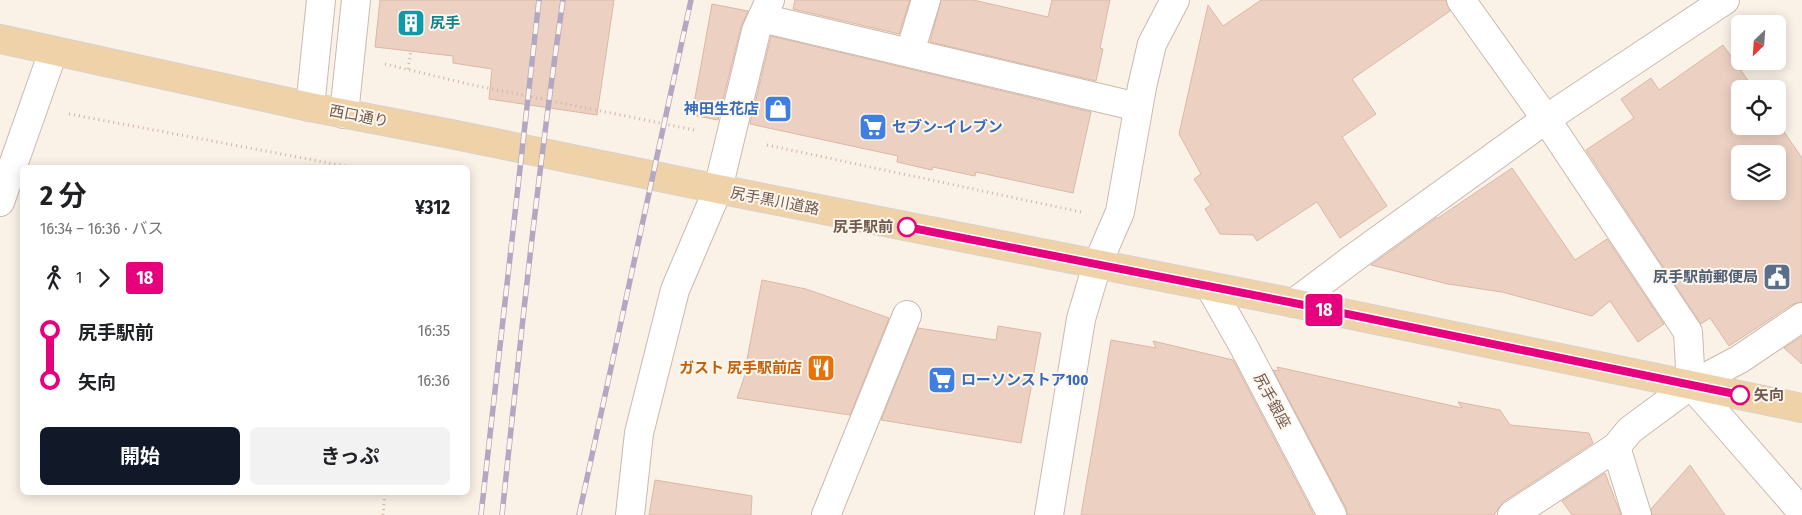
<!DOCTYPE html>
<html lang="ja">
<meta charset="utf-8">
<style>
body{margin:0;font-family:"Fira Sans Condensed","Noto Sans JP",sans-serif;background:#f2f2f2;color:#202124;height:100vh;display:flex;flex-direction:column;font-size:19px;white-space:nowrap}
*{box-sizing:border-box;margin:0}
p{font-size:16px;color:#757577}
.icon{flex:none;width:28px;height:28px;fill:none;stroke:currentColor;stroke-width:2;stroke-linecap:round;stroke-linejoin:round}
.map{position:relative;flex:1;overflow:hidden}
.side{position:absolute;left:20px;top:165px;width:450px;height:330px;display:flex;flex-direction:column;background:#fff;border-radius:8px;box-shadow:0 2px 12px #0003}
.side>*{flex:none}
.badge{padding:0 10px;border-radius:4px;font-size:18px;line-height:32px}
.needle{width:32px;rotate:205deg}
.controls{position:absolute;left:1731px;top:15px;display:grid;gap:10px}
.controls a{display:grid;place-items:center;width:55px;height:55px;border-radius:8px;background:#fff;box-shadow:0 2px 12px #0003;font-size:25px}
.map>.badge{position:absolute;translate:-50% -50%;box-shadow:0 0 0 2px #fff}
.legs{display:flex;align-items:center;gap:8px;height:55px;padding:0 20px;font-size:16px}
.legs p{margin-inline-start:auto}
.overview{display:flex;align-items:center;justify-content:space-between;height:85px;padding:0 20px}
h1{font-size:28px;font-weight:700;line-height:38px}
.primary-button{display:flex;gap:10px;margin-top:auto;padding:10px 20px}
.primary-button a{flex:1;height:58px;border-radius:8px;background:#111827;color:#fff;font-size:20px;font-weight:700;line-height:58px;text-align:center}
.primary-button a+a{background:#f2f2f2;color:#202124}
ul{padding:0 20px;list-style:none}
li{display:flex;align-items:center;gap:18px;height:50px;font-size:19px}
li i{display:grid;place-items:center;width:8px;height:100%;margin:0 6px;background:currentColor}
li i::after{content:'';width:12px;height:12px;margin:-6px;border:4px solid;border-radius:50%;background:#fff}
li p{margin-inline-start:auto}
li:first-child i{background:linear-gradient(#0000 50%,currentColor 0)}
li:last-child i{background:linear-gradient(currentColor 50%,#0000 0)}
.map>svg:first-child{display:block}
.building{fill:#ecd1c2;stroke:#dcb7a5;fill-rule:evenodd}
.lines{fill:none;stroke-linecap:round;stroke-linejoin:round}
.minor-casing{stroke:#cab9af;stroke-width:30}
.major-casing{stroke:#d7d1ce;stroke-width:30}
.path{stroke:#d0b4a5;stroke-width:3;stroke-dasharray:1 4;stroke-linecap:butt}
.minor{stroke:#fff;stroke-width:28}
.major{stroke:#f0d2a8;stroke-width:28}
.rail-casing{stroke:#b4a7c2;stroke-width:5.5}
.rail{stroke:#fdf6ed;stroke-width:4;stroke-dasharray:11;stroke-linecap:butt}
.line-1-casing{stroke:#fff;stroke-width:11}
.line-1{stroke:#e6007e;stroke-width:8}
.stop-1-dot{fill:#fff;stroke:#e6007e;stroke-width:2.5}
.labels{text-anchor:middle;stroke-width:4;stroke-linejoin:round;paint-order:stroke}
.culture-label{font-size:15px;font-weight:bold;fill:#0d838f;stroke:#fdf6ed;text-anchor:start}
.shop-label{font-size:15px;font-weight:bold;fill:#366cbe;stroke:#fdf6ed;text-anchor:start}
.street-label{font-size:15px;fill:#70594f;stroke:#fdf6ed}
.stop-label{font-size:15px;font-weight:bold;fill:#70594f;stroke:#fdf6ed;text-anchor:end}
.service-label{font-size:15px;font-weight:bold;fill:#4e5e75;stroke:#fdf6ed;text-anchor:end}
.food-label{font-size:15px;font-weight:bold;fill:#c56008;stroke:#fdf6ed;text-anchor:end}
</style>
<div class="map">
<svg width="1802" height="515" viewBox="0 0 1802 515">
<rect width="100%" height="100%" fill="#faf2e7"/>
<g class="building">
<path d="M380 0H614L597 115 489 99 492 69 453 63V56L375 47Z"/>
<path d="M795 0H910L899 34 793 9Z"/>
<path d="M941 0H973L1048 17 1052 0H1110L1100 48 1103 49 1096 81 930 42Z"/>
<path d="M1261 0H1446L1450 11 1352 79 1376 114 1342 137 1387 206 1340 238 1317 202 1257 241 1253 235 1220 234 1205 209 1211 205 1194 179 1201 174 1179 134 1208 5 1223 26Z"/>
<path d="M712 4 748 11 741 27 718 120 692 115Z"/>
<path d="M771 36 1091 112 1073 193 976 172 975 176 933 167 932 170 897 162 898 156 750 124Z"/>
<path d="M1723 45 1754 89H1740V126H1778V123L1802 158V302L1793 304 1729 346 1710 318 1701 324 1586 150 1634 118 1621 99 1651 78 1659 90ZM1740 154H1778V191H1740Z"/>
<path d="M1512 168 1575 260 1607 239 1664 324 1638 342 1610 301 1592 316 1502 292 1448 284 1371 265 1436 218H1438Z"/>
<path d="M762 280 806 289 889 318 850 415 737 398 748 366 746 365Z"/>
<path d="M998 326 1041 333 1021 443 881 420 918 328 996 340Z"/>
<path d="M1802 336V364L1784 348Z"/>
<path d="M1111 340 1156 348 1153 341 1233 360 1314 515H1081Z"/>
<path d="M1277 367 1462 408 1458 402 1500 410 1510 425 1589 433 1593 443 1503 502 1494 515H1348L1346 508 1273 370 1279 371Z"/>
<path d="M1690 465 1725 515H1652L1651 509Z"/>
<path d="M1605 473 1621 515H1572L1562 501Z"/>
<path d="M655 480 752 496 751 515H649Z"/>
</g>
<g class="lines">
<defs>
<g id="minor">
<path d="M1461 0 1546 119 1688 332 1691 385 1802 512"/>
<path d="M762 18 1138 107"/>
<path d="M910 52 926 0"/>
<path d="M310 107 321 0"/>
<path d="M344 114 356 0"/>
<path d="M0 202 53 52"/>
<path d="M1210 287 1244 347 1332 515"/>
<path d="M1294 303 1351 260 1546 119 1725 0"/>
<path d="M1616 447 1637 515"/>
<path d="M630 515 639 433 675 290 718 189 756 31 770 0"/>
<path d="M826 515 907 315"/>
<path d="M1049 515 1081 319 1097 265 1120 212 1142 87 1152 44 1175 0"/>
<path d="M1512 515 1616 447 1630 430 1691 385 1740 359 1802 317"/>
</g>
<path id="major" d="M0 39 310 107 451 134 718 189 1294 303 1802 408"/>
</defs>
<use href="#minor" class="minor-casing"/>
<use href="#major" class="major-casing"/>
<g class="path">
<path d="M385 64 468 84 694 130"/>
<path d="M408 69 411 51"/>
<path d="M69 114 356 168"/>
<path d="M767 145 1081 212"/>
<path d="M383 515 385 492"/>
</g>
<use href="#minor" class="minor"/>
<use href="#major" class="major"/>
<defs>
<g id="rail">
<path d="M481 515 539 0"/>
<path d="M502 515C520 343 538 171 563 0"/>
<path d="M579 515 691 0"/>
</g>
</defs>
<use href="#rail" class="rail-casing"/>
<use href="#rail" class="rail"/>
</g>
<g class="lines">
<defs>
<path id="line-1" d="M907 227 1294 303 1740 395"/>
</defs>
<use href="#line-1" class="line-1-casing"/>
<use href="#line-1" class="line-1"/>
</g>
<defs>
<symbol id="building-square" viewBox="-11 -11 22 22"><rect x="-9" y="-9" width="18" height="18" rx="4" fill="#0f9aa8" stroke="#fdf6ed"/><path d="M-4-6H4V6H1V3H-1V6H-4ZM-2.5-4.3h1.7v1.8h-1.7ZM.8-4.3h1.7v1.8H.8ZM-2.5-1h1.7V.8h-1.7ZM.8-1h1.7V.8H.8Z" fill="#fff"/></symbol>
<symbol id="shop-square" viewBox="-11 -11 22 22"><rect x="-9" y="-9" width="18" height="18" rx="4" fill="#3f7fe0" stroke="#fdf6ed"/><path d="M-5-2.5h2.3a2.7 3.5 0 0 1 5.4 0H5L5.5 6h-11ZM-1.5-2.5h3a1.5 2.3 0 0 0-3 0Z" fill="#fff"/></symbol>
<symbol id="supermarket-square" viewBox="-11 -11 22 22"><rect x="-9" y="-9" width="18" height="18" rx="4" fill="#3f7fe0" stroke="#fdf6ed"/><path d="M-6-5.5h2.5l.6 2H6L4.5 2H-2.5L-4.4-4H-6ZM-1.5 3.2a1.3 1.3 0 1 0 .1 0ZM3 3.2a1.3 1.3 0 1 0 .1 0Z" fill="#fff"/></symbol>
<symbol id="civic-square" viewBox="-11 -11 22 22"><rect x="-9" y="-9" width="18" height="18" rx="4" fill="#5c6f8a" stroke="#fdf6ed"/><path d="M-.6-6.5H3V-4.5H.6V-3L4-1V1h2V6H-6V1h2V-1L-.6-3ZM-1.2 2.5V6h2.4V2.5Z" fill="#fff"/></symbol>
<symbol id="restaurant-square" viewBox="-11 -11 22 22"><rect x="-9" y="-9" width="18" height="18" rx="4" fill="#e8710a" stroke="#fdf6ed"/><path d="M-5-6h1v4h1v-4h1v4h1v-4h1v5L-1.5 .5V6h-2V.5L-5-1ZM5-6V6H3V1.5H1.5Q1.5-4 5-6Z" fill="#fff"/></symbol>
</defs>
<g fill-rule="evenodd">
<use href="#building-square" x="395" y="7" width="32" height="32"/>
<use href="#shop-square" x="762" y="93" width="32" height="32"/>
<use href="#supermarket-square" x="857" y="111" width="32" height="32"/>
<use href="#civic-square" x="1761" y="261" width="32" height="32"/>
<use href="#restaurant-square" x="805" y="352" width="32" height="32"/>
<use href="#supermarket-square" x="926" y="364" width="32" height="32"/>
</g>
<g class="stop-1-dot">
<circle cx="907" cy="227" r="9"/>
<circle cx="1740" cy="395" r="9"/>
</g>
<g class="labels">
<g class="culture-label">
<text x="430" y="28">尻手</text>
</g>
<g class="shop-label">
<text x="759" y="114" text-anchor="end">神田生花店</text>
<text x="892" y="132">セブン-イレブン</text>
<text x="961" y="385">ローソンストア100</text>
</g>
<g class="street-label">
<text transform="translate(359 116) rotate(11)" y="5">西口通り</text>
<text transform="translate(775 201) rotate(11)" y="5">尻手黒川道路</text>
<text transform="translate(1272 401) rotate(62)" y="5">尻手銀座</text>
</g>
<g class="stop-label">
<text x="893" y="232">尻手駅前</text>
<text x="1754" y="400" text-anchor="start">矢向</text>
</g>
<g class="service-label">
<text x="1758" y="282">尻手駅前郵便局</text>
</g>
<g class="food-label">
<text x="802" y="373">ガスト 尻手駅前店</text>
</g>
</g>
</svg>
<div class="controls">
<a><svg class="needle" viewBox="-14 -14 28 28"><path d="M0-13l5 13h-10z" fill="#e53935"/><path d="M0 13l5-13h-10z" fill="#757577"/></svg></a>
<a><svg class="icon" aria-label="locate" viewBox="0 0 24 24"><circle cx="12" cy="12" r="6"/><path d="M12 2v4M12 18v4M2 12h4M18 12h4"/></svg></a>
<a><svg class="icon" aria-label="layers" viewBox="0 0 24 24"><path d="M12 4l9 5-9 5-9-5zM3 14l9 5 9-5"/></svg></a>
</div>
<b class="badge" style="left:1324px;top:310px;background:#e6007e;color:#fff">18</b>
<section class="side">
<div class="overview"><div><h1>2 分</h1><p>16:34 – 16:36 · バス</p></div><b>¥312</b></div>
<div class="legs"><svg class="icon" aria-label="walk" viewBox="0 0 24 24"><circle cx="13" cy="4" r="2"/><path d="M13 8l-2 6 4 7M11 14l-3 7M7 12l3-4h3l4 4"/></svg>1<svg class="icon" aria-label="forward" viewBox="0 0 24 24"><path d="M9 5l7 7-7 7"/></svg><b class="badge" style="background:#e6007e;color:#fff">18</b></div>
<ul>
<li><i style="color:#e6007e"></i><b>尻手駅前</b><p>16:35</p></li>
<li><i style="color:#e6007e"></i><b>矢向</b><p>16:36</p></li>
</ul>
<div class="primary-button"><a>開始</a><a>きっぷ</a></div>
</section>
</div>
